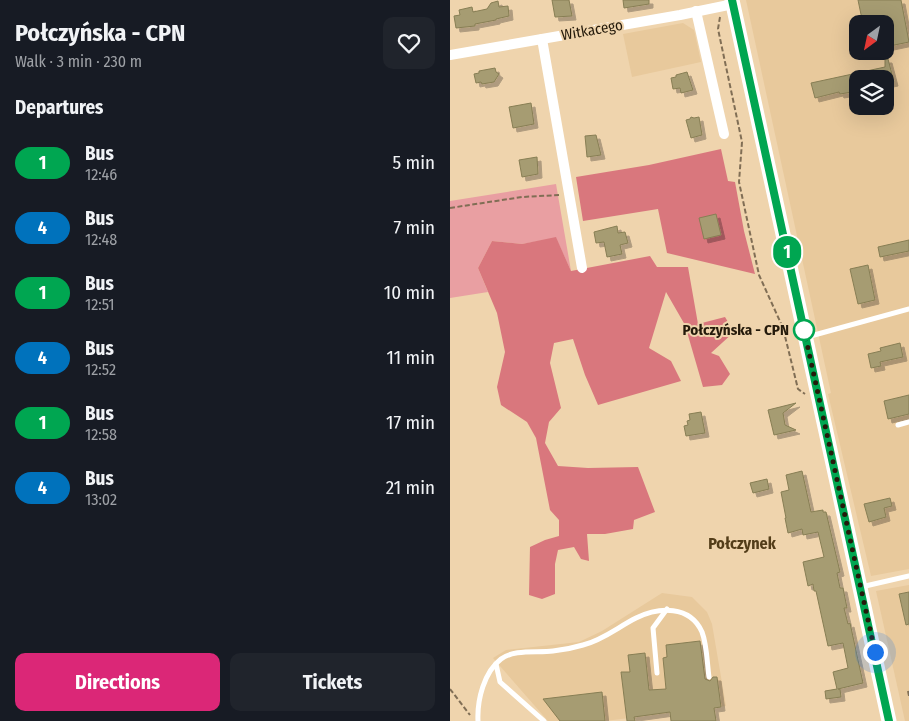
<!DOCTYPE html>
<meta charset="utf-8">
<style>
body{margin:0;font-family:"Fira Sans Condensed",sans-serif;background:#20242c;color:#f1f3f6;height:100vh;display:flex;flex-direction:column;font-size:19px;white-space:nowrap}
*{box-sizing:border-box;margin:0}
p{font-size:16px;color:#9ea1a6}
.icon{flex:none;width:28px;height:28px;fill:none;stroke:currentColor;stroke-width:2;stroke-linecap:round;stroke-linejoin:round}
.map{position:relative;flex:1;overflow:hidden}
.details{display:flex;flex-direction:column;background:#171b24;width:450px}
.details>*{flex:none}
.badge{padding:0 10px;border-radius:16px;font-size:18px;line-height:32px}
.needle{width:32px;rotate:213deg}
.controls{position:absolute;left:399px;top:15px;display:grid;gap:10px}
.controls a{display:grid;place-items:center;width:45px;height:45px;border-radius:10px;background:#171b24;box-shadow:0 5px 20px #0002;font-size:25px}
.you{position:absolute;width:25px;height:25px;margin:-12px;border:4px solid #fff;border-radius:50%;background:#1a73e8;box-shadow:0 0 0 8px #1a73e833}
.map>.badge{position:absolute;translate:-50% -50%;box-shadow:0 0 0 2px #fff}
h2{padding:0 15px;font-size:19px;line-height:45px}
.round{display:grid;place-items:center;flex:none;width:52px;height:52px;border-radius:10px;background:#20242c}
.headline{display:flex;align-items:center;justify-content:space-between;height:85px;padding:0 15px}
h1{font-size:24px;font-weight:700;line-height:38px}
.action{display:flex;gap:10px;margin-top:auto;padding:10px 15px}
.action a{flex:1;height:58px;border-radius:10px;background:#db2777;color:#fff;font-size:20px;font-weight:700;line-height:58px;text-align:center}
.action a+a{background:#20242c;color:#f1f3f6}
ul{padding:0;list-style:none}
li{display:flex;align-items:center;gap:15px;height:65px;padding:0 15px}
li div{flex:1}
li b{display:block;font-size:19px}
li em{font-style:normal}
li .badge{min-width:55px;font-weight:700;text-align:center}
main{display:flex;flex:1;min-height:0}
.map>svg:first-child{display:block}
.built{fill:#e8c99c;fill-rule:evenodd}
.green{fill:#e99fa2}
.forest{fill:#d9777d}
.building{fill:#a69c72;stroke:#877e54;filter:url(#shadow)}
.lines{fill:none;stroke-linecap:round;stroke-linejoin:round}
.path{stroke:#806e55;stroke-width:2;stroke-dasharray:5 2.5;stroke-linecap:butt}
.lane{stroke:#fff;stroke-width:5}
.street{stroke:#fff;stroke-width:10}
.secondary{stroke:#fff;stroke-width:15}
.line-casing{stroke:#fff;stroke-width:11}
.line{stroke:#00a651;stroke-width:8}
.walk{stroke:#241a0b;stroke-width:5;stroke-dasharray:0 9}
.stop-dot{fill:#fff;stroke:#00a651;stroke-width:2.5}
.labels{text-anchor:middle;stroke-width:4;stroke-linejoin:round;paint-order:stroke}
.street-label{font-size:15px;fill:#241a0b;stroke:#efd4ad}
.stop-label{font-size:15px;font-weight:bold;fill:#241a0b;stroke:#efd4ad;text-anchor:end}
.neighbourhood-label{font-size:16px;font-weight:bold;fill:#533d19;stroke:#efd4ad}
</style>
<main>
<section class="details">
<div class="headline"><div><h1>Połczyńska - CPN</h1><p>Walk · 3 min · 230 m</p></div><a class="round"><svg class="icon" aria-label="heart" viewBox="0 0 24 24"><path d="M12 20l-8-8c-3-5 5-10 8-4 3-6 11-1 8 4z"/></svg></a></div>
<h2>Departures</h2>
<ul>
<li><span class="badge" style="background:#00a651;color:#fff">1</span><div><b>Bus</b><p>12:46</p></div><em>5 min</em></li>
<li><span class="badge" style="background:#0072bc;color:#fff">4</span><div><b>Bus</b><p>12:48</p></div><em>7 min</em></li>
<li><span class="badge" style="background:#00a651;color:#fff">1</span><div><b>Bus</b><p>12:51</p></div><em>10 min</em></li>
<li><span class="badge" style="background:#0072bc;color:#fff">4</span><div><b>Bus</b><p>12:52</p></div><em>11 min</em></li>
<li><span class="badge" style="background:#00a651;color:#fff">1</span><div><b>Bus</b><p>12:58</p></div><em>17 min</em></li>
<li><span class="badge" style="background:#0072bc;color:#fff">4</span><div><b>Bus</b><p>13:02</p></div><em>21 min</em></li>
</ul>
<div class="action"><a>Directions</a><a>Tickets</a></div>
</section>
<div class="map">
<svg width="459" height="721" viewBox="0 0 459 721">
<defs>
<filter id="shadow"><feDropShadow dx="4" dy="4" stdDeviation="0" flood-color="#0004"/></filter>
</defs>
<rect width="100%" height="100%" fill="#efd4ad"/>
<g class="built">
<path d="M296 0H459V569L421 576 378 394 381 393ZM408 24H435V51H408ZM408 79H435V106H408Z"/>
<path d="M233 23 244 30 251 62 182 77 173 34Z"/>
<path d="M459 585V721H455L426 591Z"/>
<path d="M212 593 242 597 257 612 262 624 276 706 155 721H98L43 658 56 650 129 642 152 631Z"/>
</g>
<path class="green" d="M106 184 121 271 106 238 72 244 42 241 28 268 38 292 0 298V201Z"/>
<g class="forest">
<path d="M271 149 278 181 285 182 294 231 305 274 217 253 208 209 133 221 126 177 199 165Z"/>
<path d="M106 237 121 271 200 256 207 267H238L248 324 275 317 284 332 261 353 269 356 280 374 272 385 253 387 235 325 216 292 199 348 221 361 231 381 148 405 135 375 123 339 104 343 100 363 111 408 99 422 95 443 108 466 138 468 188 467 205 512 184 520 183 529 155 534H137L139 561 131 559 124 547 108 550 105 564V594L92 599 79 595 80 547 95 540 109 536V520L100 510 86 438 77 422 51 405 47 387 55 352 47 313 28 268 42 241 72 244Z"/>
</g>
<g class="building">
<path d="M102 0H119L122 16 105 17Z"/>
<path d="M173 0H199V4L174 8Z"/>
<path d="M408 0H451L459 42 435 47V24H413Z"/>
<path d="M48 1 49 7 58 6 59 16 46 19V20L25 24V26L6 28 4 16 10 15 9 10 22 7 23 12 37 9 41 3Z"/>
<path d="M435 59H438L444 82 435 84V79H408V91L390 94 389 92 365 98 361 83 435 67Z"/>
<path d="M45 68 46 72 49 74 44 82 32 84 31 82 26 83 24 74 29 73V71Z"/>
<path d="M237 72 243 90 231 93 230 88 223 89 221 78 226 77V75Z"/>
<path d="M81 103 84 124 63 128 59 107Z"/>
<path d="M241 117 244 118 249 117 252 135 241 138 236 120 240 119Z"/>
<path d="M146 135 151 155 137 157 135 136Z"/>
<path d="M87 157 88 174 72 177 69 160Z"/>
<path d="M266 214 271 235 254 239 249 218Z"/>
<path d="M167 226 168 233 175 232 178 243 170 245 172 254 157 257 154 242 146 243 144 232Z"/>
<path d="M459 240V251L430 257 428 247Z"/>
<path d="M418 265 425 300 408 304 400 269Z"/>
<path d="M450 343 453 357 430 362 431 366 421 368 418 354 431 351 430 348Z"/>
<path d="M459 395V414L438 419 434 401Z"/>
<path d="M346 403 333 413 335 425 346 430 324 435 318 410Z"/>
<path d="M251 412 255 433 236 436 234 426 238 425 237 421 240 420 239 414Z"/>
<path d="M352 471 361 512 373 510V512H376L390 572 387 573 390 588H393L397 608H394L398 624 400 623 413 683 388 689H390L391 697 376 699 375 691 387 689 383 672 398 668 393 643 378 646 366 591H364L363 584 358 586 353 562 374 557 368 532 353 535 352 529 338 533 335 518H336L331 492 339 490 336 475Z"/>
<path d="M317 479 319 489 303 493 300 483Z"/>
<path d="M440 498 442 506 434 508 436 517 419 522 414 504Z"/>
<path d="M459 592V624L456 625 449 594Z"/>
<path d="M250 641 255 679 260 681 263 677H267L271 707 264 708 266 721H221L220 712 184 717 185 721H177L171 672H180L178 655 195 653 199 690 216 689 213 658 217 657 216 645Z"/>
<path d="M152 692 155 721H110L93 699Z"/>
</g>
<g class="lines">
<g class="path">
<path d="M270 17 268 29 292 142 289 182 309 275 333 328 348 389 355 394"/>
<path d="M0 208 72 197 109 195"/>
<path d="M0 689 20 715"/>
<path d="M458 691 459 696"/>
</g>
<g class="lane">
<path d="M357 337 459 309"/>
<path d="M448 425 459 422"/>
<path d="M411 587 459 576"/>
<path d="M46 664 50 682 94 721"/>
<path d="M207 673 203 628 217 609"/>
<path d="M28 721C27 700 34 672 51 659 64 649 87 653 103 651 113 650 123 648 133 645 153 640 168 627 186 618 209 607 240 605 252 632 257 645 257 663 259 677"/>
</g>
<g class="street">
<path d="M246 11 274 134"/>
<path d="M92 39 132 268"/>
<path d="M0 55 230 15 283 4"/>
</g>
<path class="secondary" d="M282 0 439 721"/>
</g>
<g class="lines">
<defs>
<path id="line" d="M282 0 439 721"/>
</defs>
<use href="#line" class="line-casing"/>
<use href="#line" class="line"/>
<path class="walk" d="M354 330 425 652"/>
</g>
<circle class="stop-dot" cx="354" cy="330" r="10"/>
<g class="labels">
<g class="street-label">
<text transform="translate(142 30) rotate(-10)" y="5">Witkacego</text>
</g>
<g class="stop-label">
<text x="339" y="335">Połczyńska - CPN</text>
</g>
<g class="neighbourhood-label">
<text x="292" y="549">Połczynek</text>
</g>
</g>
</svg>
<div class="controls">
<a><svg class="needle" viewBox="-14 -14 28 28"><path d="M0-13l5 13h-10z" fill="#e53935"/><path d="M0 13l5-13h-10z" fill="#9ea1a6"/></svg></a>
<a><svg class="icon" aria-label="layers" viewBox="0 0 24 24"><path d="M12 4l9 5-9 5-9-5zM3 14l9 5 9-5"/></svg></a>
</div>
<div class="you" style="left:425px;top:652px"></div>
<b class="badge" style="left:337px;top:252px;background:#00a651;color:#fff">1</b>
</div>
</main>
